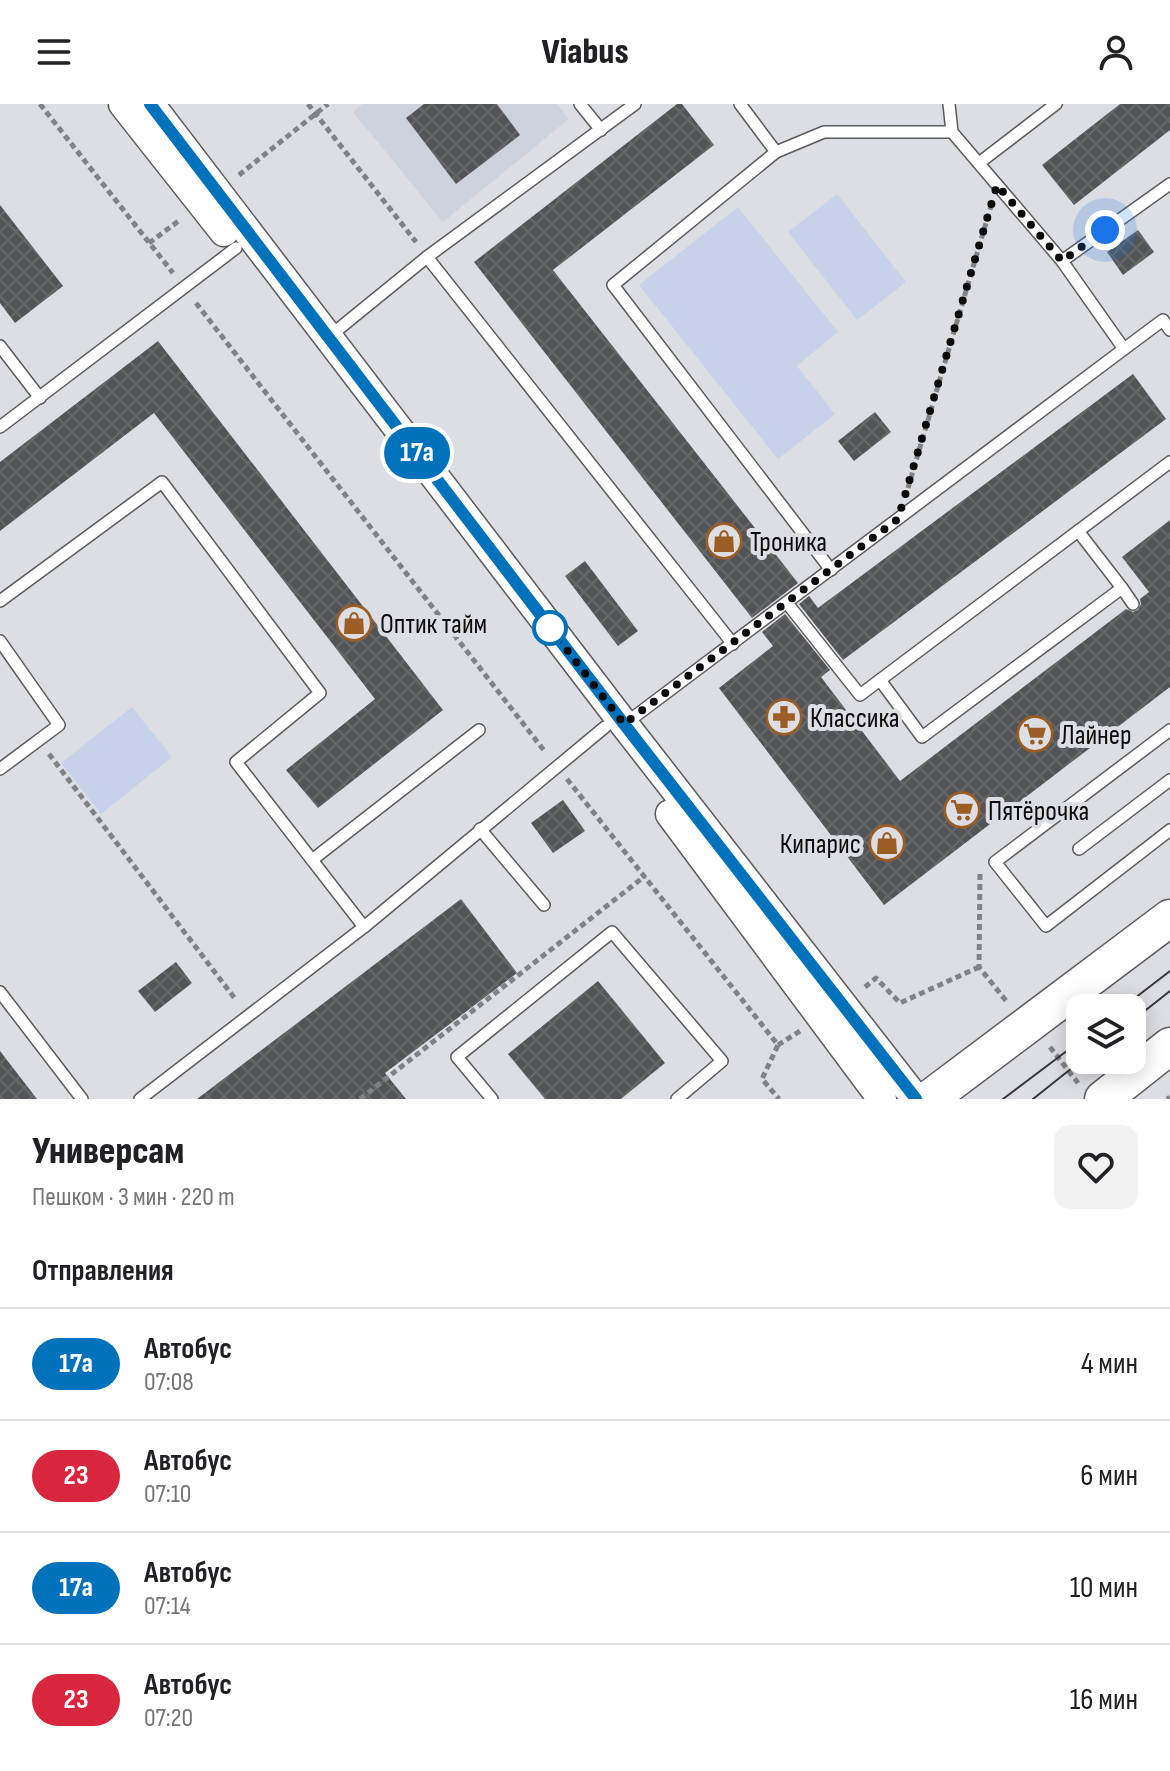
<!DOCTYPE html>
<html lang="ru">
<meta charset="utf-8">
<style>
body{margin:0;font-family:"Sofia Sans Condensed",sans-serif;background:#f2f2f2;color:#202124;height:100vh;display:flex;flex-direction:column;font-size:30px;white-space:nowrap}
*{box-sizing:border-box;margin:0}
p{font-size:26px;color:#757577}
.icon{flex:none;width:44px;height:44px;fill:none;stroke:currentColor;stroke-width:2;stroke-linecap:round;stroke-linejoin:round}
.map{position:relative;height:995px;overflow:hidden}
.details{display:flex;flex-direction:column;background:#fff;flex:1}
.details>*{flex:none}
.badge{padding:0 16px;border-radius:26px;font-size:28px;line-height:52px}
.controls{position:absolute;left:1066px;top:890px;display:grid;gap:16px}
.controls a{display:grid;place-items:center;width:80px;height:80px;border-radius:16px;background:#fff;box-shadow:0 4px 20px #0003;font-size:40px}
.you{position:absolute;width:40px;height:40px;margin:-20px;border:6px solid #fff;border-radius:50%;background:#1a73e8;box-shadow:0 0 0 12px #1a73e833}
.map>.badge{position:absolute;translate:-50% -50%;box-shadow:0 0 0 4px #fff}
h2{padding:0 32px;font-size:30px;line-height:72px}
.round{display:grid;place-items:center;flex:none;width:84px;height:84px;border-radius:16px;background:#f2f2f2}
.headline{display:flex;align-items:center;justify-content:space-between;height:136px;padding:0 32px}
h1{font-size:38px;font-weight:800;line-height:60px}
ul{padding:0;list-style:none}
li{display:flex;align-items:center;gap:24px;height:112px;padding:0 32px;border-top:2px solid #e0e0e0}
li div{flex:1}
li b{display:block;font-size:30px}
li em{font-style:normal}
li .badge{min-width:88px;font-weight:700;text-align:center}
header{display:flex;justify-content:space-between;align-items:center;height:104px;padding:0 32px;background:#fff;font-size:36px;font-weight:800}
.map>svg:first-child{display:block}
.built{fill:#ced2dd}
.green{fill:#c7d1ea}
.building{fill:url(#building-cross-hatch)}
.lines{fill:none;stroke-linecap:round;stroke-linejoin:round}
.service-casing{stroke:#5a5b5e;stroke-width:14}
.tertiary-casing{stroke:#5a5b5e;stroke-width:31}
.primary-casing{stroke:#5a5b5e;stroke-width:39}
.path{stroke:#818286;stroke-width:5;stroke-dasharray:6 4;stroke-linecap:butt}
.service{stroke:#fff;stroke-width:11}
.tertiary{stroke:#fff;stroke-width:28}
.primary{stroke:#fff;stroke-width:36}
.tram{stroke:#38383b;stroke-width:2}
.line-casing{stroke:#fff;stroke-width:18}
.line{stroke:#0072bc;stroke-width:12}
.walk{stroke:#0b0b0d;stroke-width:8;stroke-dasharray:0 14.4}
.stop-dot{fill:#fff;stroke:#0072bc;stroke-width:4}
.labels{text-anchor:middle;stroke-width:8;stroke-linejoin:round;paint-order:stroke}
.poi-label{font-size:28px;fill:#0b0b0d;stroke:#dddee3;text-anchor:start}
</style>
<header><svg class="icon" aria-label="menu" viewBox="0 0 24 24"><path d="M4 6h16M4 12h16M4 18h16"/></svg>Viabus<svg class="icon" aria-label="person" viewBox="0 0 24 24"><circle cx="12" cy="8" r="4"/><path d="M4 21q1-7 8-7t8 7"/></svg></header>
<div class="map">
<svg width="1170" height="995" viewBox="0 0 1170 995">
<defs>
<pattern id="building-cross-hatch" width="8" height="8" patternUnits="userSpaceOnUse" patternTransform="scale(2)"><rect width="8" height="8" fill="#525457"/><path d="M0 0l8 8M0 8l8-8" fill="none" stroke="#66686a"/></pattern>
</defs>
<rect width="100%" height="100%" fill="#dddee3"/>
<path class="built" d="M362 0H557L569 15 443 118 353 8Z"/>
<g class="green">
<path d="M837 90 906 178 857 216 788 128Z"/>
<path d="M738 103 838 228 797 262 835 310 778 355 639 181Z"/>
<path d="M132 603 172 653 101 710 61 659Z"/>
</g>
<g class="building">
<path d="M424 0H497L520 31 456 80 406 14Z"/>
<path d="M677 0H682L714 41 553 166 798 479 752 514 474 158Z"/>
<path d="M1120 0H1170V26L1074 101 1042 61Z"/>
<path d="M0 101 63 182 15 219 0 199Z"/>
<path d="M1138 126 1154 148 1123 171 1107 148Z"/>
<path d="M158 237 443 606 318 704 286 666 375 595 154 309 0 427V358Z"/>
<path d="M1133 270 1166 315 843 556 799 500 809 492 818 504Z"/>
<path d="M875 308 891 328 854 357 838 337Z"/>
<path d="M1170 416V583L884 801 719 584 773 542 762 528 785 510 830 566 821 573 900 677 1126 505 1133 508 1138 506 1141 500 1140 495 1149 488 1122 453Z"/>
<path d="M585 457 638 527 618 542 565 472Z"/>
<path d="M563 696 585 727 553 749 531 719Z"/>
<path d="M461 795 517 869 385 969 406 995H197Z"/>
<path d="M176 858 192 879 155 908 138 887Z"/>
<path d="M598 877 665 959 621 995H545L508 950Z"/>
<path d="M0 947 37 995H0Z"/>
</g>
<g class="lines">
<defs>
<g id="service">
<path d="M580 0 601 26"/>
<path d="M740 0 776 48 824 28H952L1062 157"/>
<path d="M949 0 952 28"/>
<path d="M776 48 613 181 831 466"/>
<path d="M979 59 1056 0"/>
<path d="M427 153 733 540"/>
<path d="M330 232 427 153 635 0"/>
<path d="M0 242 40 294"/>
<path d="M1124 245 1163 216 1170 226"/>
<path d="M0 323 236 144"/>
<path d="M1122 484 1133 500"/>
<path d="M0 497 162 378 320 589 236 658 364 823"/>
<path d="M787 499 860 591 1170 358"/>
<path d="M0 537 59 621 0 665"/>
<path d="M880 576 922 633 1122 484 1078 427"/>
<path d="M626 619 1124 245 1062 157 1170 80"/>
<path d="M1170 626 995 758 1046 822 1170 726"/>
<path d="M480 725 544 801"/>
<path d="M1079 745 1170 676"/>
<path d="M312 756 479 626"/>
<path d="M0 888 82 995"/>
<path d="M140 995 364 823 605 623"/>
<path d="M492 995 457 953 612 828 722 957 677 995"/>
</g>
<g id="tertiary">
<path d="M123 0 224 128"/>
<path d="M150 0 624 620 916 995"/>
<path d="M670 710 882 995"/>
</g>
<g id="primary">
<path d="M929 995 1170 814"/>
<path d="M1103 995 1170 942"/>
</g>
</defs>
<use href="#service" class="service-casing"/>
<use href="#tertiary" class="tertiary-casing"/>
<use href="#primary" class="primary-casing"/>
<g class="path">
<path d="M40 0 173 169"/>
<path d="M308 0 416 138"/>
<path d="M239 71 328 0"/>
<path d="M149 139 180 116"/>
<path d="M196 199 546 649"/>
<path d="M908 384 991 102"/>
<path d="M49 650 236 896"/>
<path d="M567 675 778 941 762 975 779 995"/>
<path d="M980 770 979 863 1007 898"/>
<path d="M865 883 876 874 900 899 979 863"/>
<path d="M778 941 800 927"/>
<path d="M1050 943 1078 979"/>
<path d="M360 995 645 772"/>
<path d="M1167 995 1170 993"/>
</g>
<use href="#service" class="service"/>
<use href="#tertiary" class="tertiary"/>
<use href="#primary" class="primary"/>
<g class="tram">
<path d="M1122 904 1170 867"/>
<path d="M1132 917 1170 887"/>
<path d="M1003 995 1080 937"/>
<path d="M1033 995 1082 956"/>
</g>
</g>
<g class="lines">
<defs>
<path id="line" d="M150 0 624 620 916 995"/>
</defs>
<use href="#line" class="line-casing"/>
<use href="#line" class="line"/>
<path class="walk" d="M550 524 624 620 898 415 997 81 1062 157 1105 126"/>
</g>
<defs>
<symbol id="shop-ring" viewBox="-11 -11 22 22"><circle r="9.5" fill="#dddee3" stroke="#9c5d24" stroke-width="1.5"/><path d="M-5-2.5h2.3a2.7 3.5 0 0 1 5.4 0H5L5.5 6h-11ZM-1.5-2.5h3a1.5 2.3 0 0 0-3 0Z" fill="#9c5d24"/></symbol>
<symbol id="pharmacy-ring" viewBox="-11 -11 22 22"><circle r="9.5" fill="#dddee3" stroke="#9c5d24" stroke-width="1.5"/><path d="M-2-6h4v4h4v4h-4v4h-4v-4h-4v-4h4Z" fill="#9c5d24"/></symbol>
<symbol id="supermarket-ring" viewBox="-11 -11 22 22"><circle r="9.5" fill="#dddee3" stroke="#9c5d24" stroke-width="1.5"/><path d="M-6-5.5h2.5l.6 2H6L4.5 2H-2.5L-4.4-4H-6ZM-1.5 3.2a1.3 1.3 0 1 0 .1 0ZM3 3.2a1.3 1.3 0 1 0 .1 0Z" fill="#9c5d24"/></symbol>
</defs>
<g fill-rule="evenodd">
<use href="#shop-ring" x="704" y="417" width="40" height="40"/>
<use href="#shop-ring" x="334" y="499" width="40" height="40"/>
<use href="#pharmacy-ring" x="764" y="593" width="40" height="40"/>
<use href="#supermarket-ring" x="1015" y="610" width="40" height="40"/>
<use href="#supermarket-ring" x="942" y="686" width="40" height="40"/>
<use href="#shop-ring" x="867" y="719" width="40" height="40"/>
</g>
<circle class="stop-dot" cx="550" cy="524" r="16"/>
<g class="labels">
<g class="poi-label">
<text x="750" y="447">Троника</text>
<text x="380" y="529">Оптик тайм</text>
<text x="810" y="623">Классика</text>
<text x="1061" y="640">Лайнер</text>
<text x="988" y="716">Пятёрочка</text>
<text x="861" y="749" text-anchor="end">Кипарис</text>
</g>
</g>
</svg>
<div class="controls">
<a><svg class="icon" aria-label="layers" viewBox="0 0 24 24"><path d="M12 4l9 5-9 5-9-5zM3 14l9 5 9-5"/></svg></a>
</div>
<div class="you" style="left:1105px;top:126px"></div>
<b class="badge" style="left:417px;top:349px;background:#0072bc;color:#fff">17a</b>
</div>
<section class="details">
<div class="headline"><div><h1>Универсам</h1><p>Пешком · 3 мин · 220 m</p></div><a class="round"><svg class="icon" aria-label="heart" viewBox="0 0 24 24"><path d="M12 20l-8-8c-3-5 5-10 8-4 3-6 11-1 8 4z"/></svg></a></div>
<h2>Отправления</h2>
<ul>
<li><span class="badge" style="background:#0072bc;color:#fff">17a</span><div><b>Автобус</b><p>07:08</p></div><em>4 мин</em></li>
<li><span class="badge" style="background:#d7263d;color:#fff">23</span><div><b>Автобус</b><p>07:10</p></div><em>6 мин</em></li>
<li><span class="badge" style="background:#0072bc;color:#fff">17a</span><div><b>Автобус</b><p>07:14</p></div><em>10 мин</em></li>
<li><span class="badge" style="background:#d7263d;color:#fff">23</span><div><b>Автобус</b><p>07:20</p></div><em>16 мин</em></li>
</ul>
</section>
